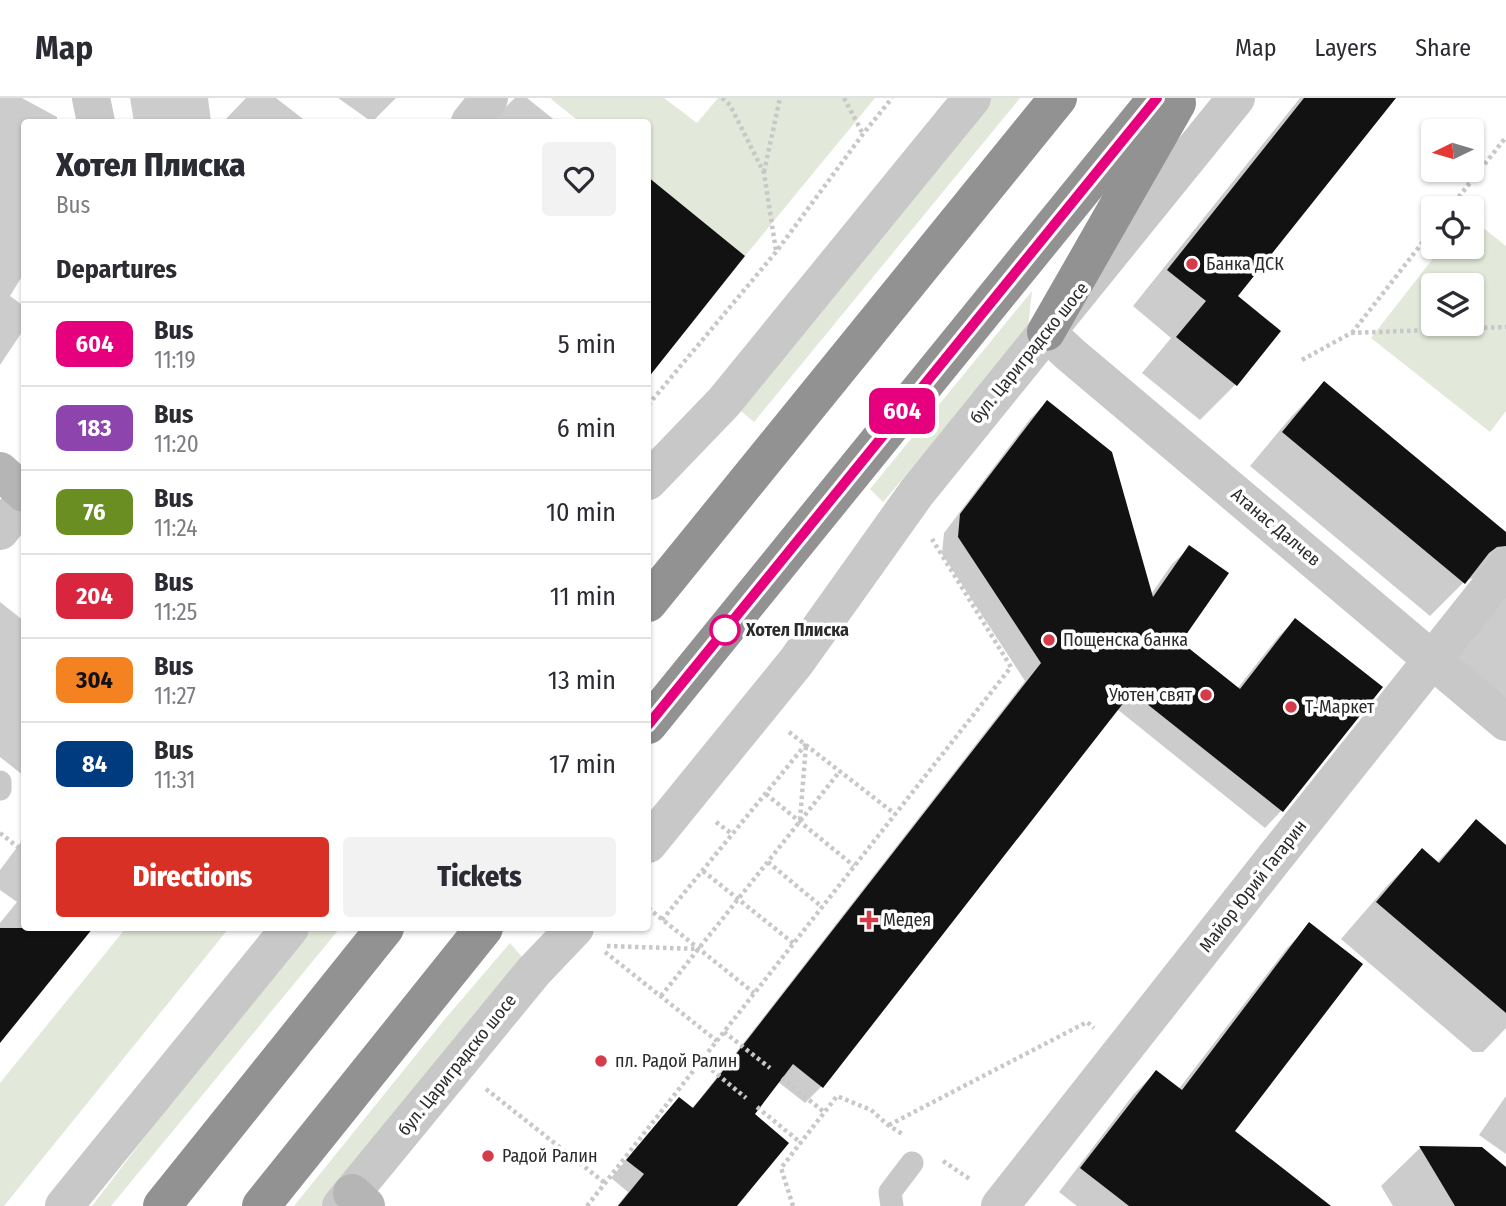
<!DOCTYPE html>
<meta charset="utf-8">
<style>
body{margin:0;font-family:"Fira Sans Condensed",sans-serif;background:#f2f2f3;color:#2b2b33;height:100vh;display:flex;flex-direction:column;font-size:26px;white-space:nowrap}
*{box-sizing:border-box;margin:0}
p{font-size:23px;color:#7c7c81}
.icon{flex:none;width:38px;height:38px;fill:none;stroke:currentColor;stroke-width:2;stroke-linecap:round;stroke-linejoin:round}
.map{position:relative;flex:1;overflow:hidden}
.details{position:absolute;left:21px;top:21px;width:630px;height:812px;display:flex;flex-direction:column;background:#fff;border-radius:7px;box-shadow:0 2px 5px #0004}
.details>*{flex:none}
.badge{padding:0 14px;border-radius:10px;font-size:24px;line-height:46px}
.needle{width:46px;rotate:265deg}
.fabs{position:absolute;left:1421px;top:21px;display:grid;gap:14px}
.fabs a{display:grid;place-items:center;width:63px;height:63px;border-radius:7px;background:#fff;box-shadow:0 2px 5px #0004;font-size:35px}
.map>.badge{position:absolute;translate:-50% -50%;box-shadow:0 0 0 4px #fff}
h2{padding:0 35px;font-size:26px;line-height:63px}
.round{display:grid;place-items:center;flex:none;width:74px;height:74px;border-radius:7px;background:#f2f2f3}
.overview{display:flex;align-items:center;justify-content:space-between;height:119px;padding:0 35px}
h1{font-size:33px;font-weight:800;line-height:52px}
.button{display:flex;gap:14px;margin-top:auto;padding:14px 35px}
.button a{flex:1;height:80px;border-radius:7px;background:#d93025;color:#fff;font-size:28px;font-weight:800;line-height:80px;text-align:center}
.button a+a{background:#f2f2f3;color:#2b2b33}
ul{padding:0;list-style:none}
li{display:flex;align-items:center;gap:21px;height:84px;padding:0 35px;border-top:2px solid #e1e1e2}
li div{flex:1}
li b{display:block;font-size:26px}
li em{font-style:normal}
li .badge{min-width:77px;font-weight:700;text-align:center}
header{display:flex;align-items:center;gap:42px;box-sizing:border-box;height:98px;padding:0 35px;background:#fff;border-bottom:2px solid #e1e1e2}
header strong{font-size:33px}
nav{display:flex;gap:38px;margin-inline-start:auto;font-size:24px}
.map>svg:first-child{display:block}
.green{fill:#e2e8da;fill-rule:evenodd}
.shadow{fill:#0003}
.building{fill:#121212}
.lines{fill:none;stroke-linecap:round;stroke-linejoin:round}
.path{stroke:#c8c8c8;stroke-width:4.5;stroke-dasharray:3.5 3.5;stroke-linecap:butt}
.lane{stroke:#c8c8c8;stroke-width:23}
.street{stroke:#c8c8c8;stroke-width:38}
.secondary{stroke:#b5b5b5;stroke-width:38}
.highway{stroke:#929292;stroke-width:38}
.line-casing{stroke:#fff;stroke-width:16}
.line{stroke:#e6007e;stroke-width:10}
.poi-dot{fill:#d43c4a;stroke:#fff;stroke-width:2.5}
.stop-dot{fill:#fff;stroke:#e6007e;stroke-width:3.5}
.labels{text-anchor:middle;stroke-width:7;stroke-linejoin:round;paint-order:stroke}
.poi-label{font-size:18px;fill:#2b2b2b;stroke:#fff;text-anchor:start}
.street-label{font-size:18px;fill:#2b2b2b;stroke:#fff}
.stop-label{font-size:18px;font-weight:bold;fill:#2b2b2b;stroke:#fff;text-anchor:start}
</style>
<header>
<strong>Map</strong>
<nav><a>Map</a><a>Layers</a><a>Share</a></nav>
</header>
<div class="map">
<svg width="1506" height="1108" viewBox="0 0 1506 1108">
<rect width="100%" height="100%" fill="#fff"/>
<g class="green">
<path d="M552 0H664L697 25 718 0H875L745 158 648 79V24H580L551 1Z"/>
<path d="M989 0H1020L754 324 737 310Z"/>
<path d="M1472 121 1506 148V313L1490 334 1371 240 1442 149H1472ZM1472 187V226H1433V187Z"/>
<path d="M1032 193 1028 230 1022 240 883 404 870 391Z"/>
<path d="M126 830H229L4 1108H0V985Z"/>
<path d="M312 830H340L111 1108H92L219 942Z"/>
<path d="M510 845 522 859 321 1108H294L445 921Z"/>
</g>
<g class="shadow">
<path d="M0 0H22L57 19V24H24V175L10 198 24 208V231L0 267Z"/>
<path d="M130 0H208L211 24H134Z"/>
<path d="M246 0H276L307 24H223Z"/>
<path d="M338 0H396L372 24Z"/>
<path d="M515 0H527L557 24H490Z"/>
<path d="M1300 0H1394L1236 198 1279 233 1235 287 1200 322 1142 275 1171 240 1133 208Z"/>
<path d="M648 82 743 159 648 278Z"/>
<path d="M1324 285 1506 437V624L1446 574 1474 480 1466 482 1430 518 1250 368 1291 319Z"/>
<path d="M1047 304 1150 498 1172 466 1189 450 1179 544 1237 591 1278 539 1295 522 1380 589 1281 713 1265 730 1117 611 822 988 805 1005 777 983 752 1016 735 1108H617L628 1094 611 1080 663 1018 679 1001 691 1011 699 1002 1025 583 942 456 944 435 1030 321Z"/>
<path d="M0 504 24 523V678L0 659Z"/>
<path d="M1476 724 1506 749V930L1483 954H1473L1341 841 1386 789 1422 752 1436 765Z"/>
<path d="M24 740V830H91L0 942V825L17 804 0 792V772Z"/>
<path d="M1310 827 1233 1034 1298 1108H1077L1059 1094 1133 997 1156 974 1178 992 1287 850Z"/>
<path d="M1506 998V1056L1479 1037Z"/>
<path d="M1420 1050 1481 1051 1506 1071V1108H1393L1381 1088Z"/>
</g>
<g class="building">
<path d="M1304 0H1396L1238 198 1281 233 1237 288 1176 239 1206 203 1167 172Z"/>
<path d="M648 79 745 158 648 280Z"/>
<path d="M1324 283 1506 434V448L1497 449 1489 455 1465 486 1282 334Z"/>
<path d="M1047 302 1112 354 1153 499 1189 447 1229 475 1181 544 1240 591 1295 520 1383 589 1283 714 1132 594 823 990 793 966 755 1016 789 1045 737 1108H618L644 1076 626 1062 679 999 693 1010 715 983 1041 565 958 439 960 416Z"/>
<path d="M1476 721 1506 747V915L1376 804 1422 750 1439 765Z"/>
<path d="M1309 824 1363 866 1235 1033 1331 1108H1129L1080 1070 1156 972 1182 992Z"/>
<path d="M0 830H93L0 945Z"/>
<path d="M1419 1048 1482 1049 1506 1069V1108H1455Z"/>
</g>
<g class="lines">
<g class="path">
<path d="M722 0 730 7 764 75 776 153"/>
<path d="M844 0 863 36"/>
<path d="M764 74 780 0"/>
<path d="M1450 110 1506 39"/>
<path d="M1352 235 1433 131"/>
<path d="M1302 262 1351 235 1506 229"/>
<path d="M648 307 776 154 863 36 892 0"/>
<path d="M789 634 895 716"/>
<path d="M766 696 854 768"/>
<path d="M800 722 806 647"/>
<path d="M716 724 732 736"/>
<path d="M0 735 24 754"/>
<path d="M768 764 822 809"/>
<path d="M703 773 793 845"/>
<path d="M648 810 754 895"/>
<path d="M662 822 806 646"/>
<path d="M607 848 699 851"/>
<path d="M605 854 717 943"/>
<path d="M661 898 840 673"/>
<path d="M724 934 770 970"/>
<path d="M701 963 746 1000"/>
<path d="M782 980 824 1014"/>
<path d="M486 991 605 1085"/>
<path d="M757 1009 801 1045"/>
<path d="M889 1027 1087 924 1094 930"/>
<path d="M943 1063 971 1082"/>
<path d="M587 1108 1011 569 932 441"/>
<path d="M793 1108 781 1070 837 998 871 1012 888 1027 904 1037"/>
</g>
<g class="lane">
<path d="M0 684V691"/>
<path d="M892 1108 890 1094 912 1065"/>
</g>
<g class="street">
<path d="M91 0 96 24"/>
<path d="M470 24 489 0"/>
<path d="M1046 234 1071 257 1506 624"/>
<path d="M648 383 724 304 972 0"/>
<path d="M0 433 24 402"/>
<path d="M648 746 796 564 917 394 1236 0"/>
<path d="M64 1108 290 830"/>
<path d="M341 1108 534 873 575 830"/>
<path d="M1000 1108 1268 768 1506 469"/>
</g>
<g class="secondary">
<path d="M0 373 24 395"/>
<path d="M352 1095 366 1108"/>
</g>
<g class="highway">
<path d="M1046 234 1177 5"/>
<path d="M648 505 1058 0"/>
<path d="M648 627 1157 0"/>
<path d="M162 1108 385 830"/>
<path d="M261 1108 484 830"/>
</g>
</g>
<g class="lines">
<defs>
<path id="line" d="M648 627 1157 0"/>
</defs>
<use href="#line" class="line-casing"/>
<use href="#line" class="line"/>
</g>
<g class="poi-dot">
<circle cx="1192" cy="166" r="7"/>
<circle cx="1049" cy="542" r="7"/>
<circle cx="1206" cy="597" r="7"/>
<circle cx="1291" cy="609" r="7"/>
<path d="M865.5 811.5h7v7h7v7h-7v7h-7v-7h-7v-7h7z"/>
<circle cx="601" cy="963" r="7"/>
<circle cx="488" cy="1058" r="7"/>
</g>
<circle class="stop-dot" cx="725" cy="532" r="14"/>
<g class="labels">
<g class="poi-label">
<text x="1206" y="172">Банка ДСК</text>
<text x="1063" y="548">Пощенска банка</text>
<text x="1192" y="603" text-anchor="end">Уютен свят</text>
<text x="1305" y="615">Т-Маркет</text>
<text x="883" y="828">Медея</text>
<text x="615" y="969">пл. Радой Ралин</text>
<text x="502" y="1064">Радой Ралин</text>
</g>
<g class="street-label">
<text transform="translate(1029 255) rotate(-51)" y="6">бул. Цариградско шосе</text>
<text transform="translate(1276 429) rotate(40)" y="6">Атанас Далчев</text>
<text transform="translate(1253 788) rotate(-52)" y="6">Майор Юрий Гагарин</text>
<text transform="translate(457 967) rotate(-51)" y="6">бул. Цариградско шосе</text>
</g>
<g class="stop-label">
<text x="746" y="538">Хотел Плиска</text>
</g>
</g>
</svg>
<div class="fabs">
<a><svg class="needle" viewBox="-14 -14 28 28"><path d="M0-13l5 13h-10z" fill="#e53935"/><path d="M0 13l5-13h-10z" fill="#7c7c81"/></svg></a>
<a><svg class="icon" aria-label="locate" viewBox="0 0 24 24"><circle cx="12" cy="12" r="6"/><path d="M12 2v4M12 18v4M2 12h4M18 12h4"/></svg></a>
<a><svg class="icon" aria-label="layers" viewBox="0 0 24 24"><path d="M12 4l9 5-9 5-9-5zM3 14l9 5 9-5"/></svg></a>
</div>
<b class="badge" style="left:902px;top:313px;background:#e6007e;color:#fff">604</b>
<section class="details">
<div class="overview"><div><h1>Хотел Плиска</h1><p>Bus</p></div><a class="round"><svg class="icon" aria-label="heart" viewBox="0 0 24 24"><path d="M12 20l-8-8c-3-5 5-10 8-4 3-6 11-1 8 4z"/></svg></a></div>
<h2>Departures</h2>
<ul>
<li><span class="badge" style="background:#e6007e;color:#fff">604</span><div><b>Bus</b><p>11:19</p></div><em>5 min</em></li>
<li><span class="badge" style="background:#8e44ad;color:#fff">183</span><div><b>Bus</b><p>11:20</p></div><em>6 min</em></li>
<li><span class="badge" style="background:#6b8e23;color:#fff">76</span><div><b>Bus</b><p>11:24</p></div><em>10 min</em></li>
<li><span class="badge" style="background:#d7263d;color:#fff">204</span><div><b>Bus</b><p>11:25</p></div><em>11 min</em></li>
<li><span class="badge" style="background:#f58220;color:#111">304</span><div><b>Bus</b><p>11:27</p></div><em>13 min</em></li>
<li><span class="badge" style="background:#003b80;color:#fff">84</span><div><b>Bus</b><p>11:31</p></div><em>17 min</em></li>
</ul>
<div class="button"><a>Directions</a><a>Tickets</a></div>
</section>
</div>
